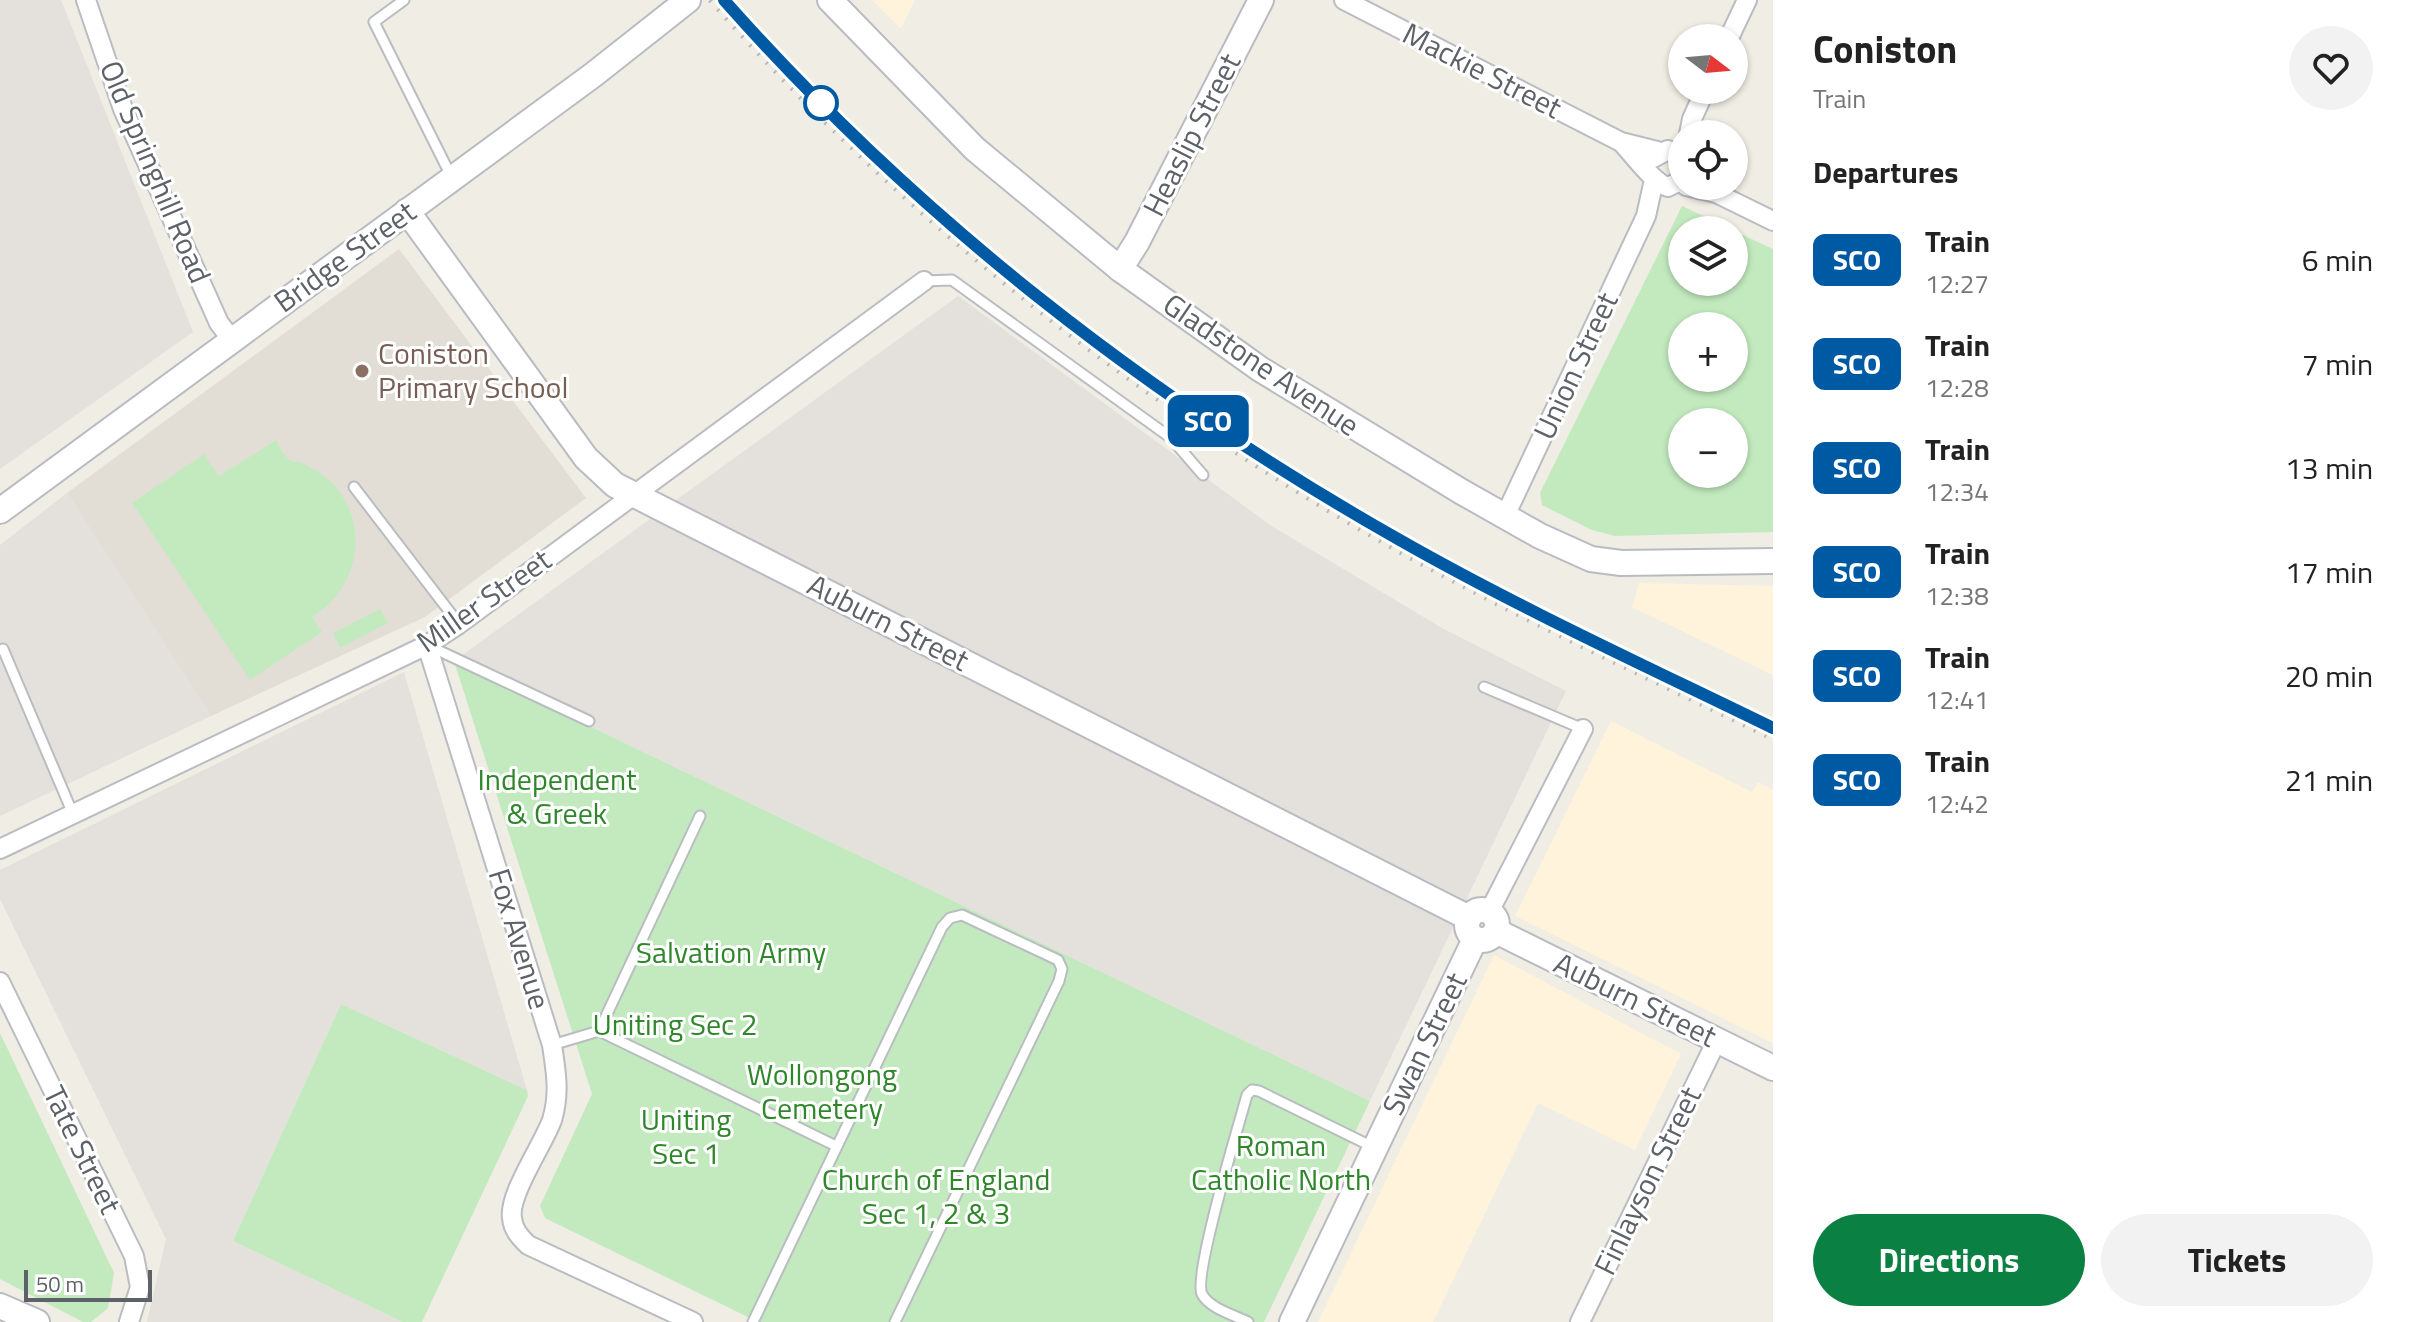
<!DOCTYPE html>
<meta charset="utf-8">
<style>
body{margin:0;font-family:"Titillium Web",sans-serif;background:#f2f2f2;color:#222;height:100vh;display:flex;flex-direction:column;font-size:30px;white-space:nowrap}
*{box-sizing:border-box;margin:0}
p{font-size:26px;color:#767676}
.icon{flex:none;width:44px;height:44px;fill:none;stroke:currentColor;stroke-width:2;stroke-linecap:round;stroke-linejoin:round}
.map{position:relative;flex:1;overflow:hidden}
.sheet{display:flex;flex-direction:column;background:#fff;width:640px}
.sheet>*{flex:none}
.badge{padding:0 16px;border-radius:12px;font-size:28px;line-height:52px}
.needle{width:52px;rotate:106deg}
.controls{position:absolute;left:1668px;top:24px;display:grid;gap:16px}
.controls a{display:grid;place-items:center;width:80px;height:80px;border-radius:50%;background:#fff;box-shadow:0 2px 6px #0004;font-size:40px}
.scale{position:absolute;left:24px;bottom:20px;width:128px;box-sizing:border-box;padding-left:8px;border:4px solid #5c6267;border-top:0;font-size:22px;line-height:28px;white-space:nowrap;color:#5c6267;-webkit-text-stroke:6px #fff;paint-order:stroke}
.map>.badge{position:absolute;translate:-50% -50%;box-shadow:0 0 0 4px #fff}
h2{padding:0 40px;font-size:30px;line-height:72px}
.round{display:grid;place-items:center;flex:none;width:84px;height:84px;border-radius:42px;background:#f2f2f2}
.head{display:flex;align-items:center;justify-content:space-between;height:136px;padding:0 40px}
h1{font-size:38px;font-weight:700;line-height:60px}
.button{display:flex;gap:16px;margin-top:auto;padding:16px 40px}
.button a{flex:1;height:92px;border-radius:48px;background:#0b8043;color:#fff;font-size:32px;font-weight:700;line-height:92px;text-align:center}
.button a+a{background:#f2f2f2;color:#222}
ul{padding:0;list-style:none}
li{display:flex;align-items:center;gap:24px;height:104px;padding:0 40px}
li div{flex:1}
li b{display:block;font-size:30px}
li em{font-style:normal}
li .badge{min-width:88px;font-weight:700;text-align:center}
main{display:flex;flex:1;min-height:0}
.map>svg:first-child{display:block}
.commercial{fill:#fff3db}
.industrial{fill:#e4e0dc}
.education{fill:#e3ded5}
.green{fill:#c2eabe;fill-rule:evenodd}
.lines{fill:none;stroke-linecap:round;stroke-linejoin:round}
.lane-casing{stroke:#b9bdc2;stroke-width:13}
.street-casing{stroke:#b9bdc2;stroke-width:22}
.secondary-casing{stroke:#b8bcc2;stroke-width:28}
.lane{stroke:#fff;stroke-width:9}
.street{stroke:#fff;stroke-width:18}
.secondary{stroke:#fff;stroke-width:24}
.rail{stroke:#b6b7b8;stroke-width:5;stroke-dasharray:2 10;stroke-linecap:butt}
.line-casing{stroke:#fff;stroke-width:18}
.line{stroke:#005aa3;stroke-width:12}
.stop-dot{fill:#fff;stroke:#005aa3;stroke-width:4}
.education-dot{fill:#8d6e63;stroke:#fff;stroke-width:3}
.labels{text-anchor:middle;stroke-width:6;stroke-linejoin:round;paint-order:stroke}
.street-label{font-size:30px;fill:#5c6267;stroke:#fff}
.education-label{font-size:30px;fill:#785e54;stroke:#fff;text-anchor:start}
.park-label{font-size:30px;fill:#30862b;stroke:#fff}
</style>
<main>
<div class="map">
<svg width="1773" height="1322" viewBox="0 0 1773 1322">
<rect width="100%" height="100%" fill="#f0ede4"/>
<g class="commercial">
<path d="M872 0H915L901 29Z"/>
<path d="M1639 583 1773 586V675L1632 607Z"/>
<path d="M1611 721 1752 792 1758 782 1773 790V1043L1515 916Z"/>
<path d="M1494 955 1681 1054 1635 1150 1538 1103 1433 1322H1318Z"/>
</g>
<g class="industrial">
<path d="M0 0H61L193 332 0 469Z"/>
<path d="M958 296 1270 525 1442 628 1566 691 1370 1101 454 661Z"/>
<path d="M67 493 211 716 0 816V545Z"/>
<path d="M404 672 527 1090 341 1004 233 1241 403 1322H147L166 1239 0 899V870Z"/>
</g>
<path class="education" d="M399 249 586 498 425 617 211 716 67 493Z"/>
<g class="green">
<path d="M1682 206 1733 230H1682V282H1734V231L1773 249V532L1615 536 1592 530 1542 505 1540 493ZM1682 326H1734V378H1682ZM1682 422H1734V474H1682Z"/>
<path d="M276 440C279 445 284 456 290 460 293 462 298 462 302 463 311 467 321 473 328 479 372 519 361 588 312 617L322 632 250 680 132 503 204 454 219 476Z"/>
<path d="M380 609 388 623 340 648 333 633Z"/>
<path d="M454 661 1370 1101 1264 1322H758L545 1218 540 1206 592 1094Z"/>
<path d="M341 1004 527 1090 528 1096 422 1322H403L233 1241Z"/>
<path d="M0 1033 114 1273 108 1308 91 1322H83L0 1279Z"/>
</g>
<g class="lines">
<defs>
<g id="lane">
<path d="M404 0 374 22 452 178"/>
<path d="M924 281 952 280 1171 438 1203 475"/>
<path d="M354 487 459 624"/>
<path d="M429 646 589 721"/>
<path d="M3 649 73 814"/>
<path d="M1484 687 1583 729"/>
<path d="M599 1031 700 816"/>
<path d="M552 1045 599 1031 836 1146"/>
<path d="M753 1322 942 927 950 918 962 915 1058 960 1062 969 1059 981 895 1322"/>
<path d="M1248 1322C1234 1315 1209 1308 1202 1294 1193 1276 1239 1124 1247 1095L1252 1090 1259 1091 1375 1148"/>
</g>
<g id="street">
<path d="M86 0 123 109 219 323 232 340"/>
<path d="M1344 0 1621 142 1661 152"/>
<path d="M1729 38 1747 0"/>
<path d="M1689 134 1692 119 1705 90"/>
<path d="M1623 144C1634 156 1655 184 1668 187L1682 180"/>
<path d="M1653 158 1668 150 1682 157"/>
<path d="M1686 186 1716 193 1773 221"/>
<path d="M1505 516 1646 216 1654 180"/>
<path d="M427 645 552 1045C556 1071 560 1094 552 1120 543 1145 508 1195 512 1218 513 1230 520 1237 528 1245L693 1322"/>
<path d="M0 849 427 645 459 624 924 281"/>
<path d="M1489 912 1583 729"/>
<path d="M0 982 134 1256 140 1287 129 1322"/>
<path d="M1580 1322 1717 1040"/>
</g>
<g id="secondary">
<path d="M830 0 975 149 1120 269 1260 369 1462 492 1540 536 1591 559 1621 563 1773 561"/>
<path d="M407 211 586 458 615 485 1469 918"/>
<path d="M1120 269 1137 242 1261 0"/>
<path d="M0 511 593 75 688 0"/>
<circle cx="1482" cy="925" r="15"/>
<path d="M1496 931 1773 1068"/>
<path d="M0 1306 37 1322"/>
<path d="M1292 1322 1475 939"/>
</g>
</defs>
<use href="#lane" class="lane-casing"/>
<use href="#street" class="street-casing"/>
<use href="#secondary" class="secondary-casing"/>
<use href="#lane" class="lane"/>
<use href="#street" class="street"/>
<use href="#secondary" class="secondary"/>
<path class="rail" d="M710 0C904 221 1142 407 1398 551 1520 619 1648 678 1773 739"/>
</g>
<g class="lines">
<defs>
<path id="line" d="M724 0C915 216 1147 397 1398 539 1519 608 1648 667 1773 728"/>
</defs>
<use href="#line" class="line-casing"/>
<use href="#line" class="line"/>
</g>
<circle class="stop-dot" cx="821" cy="103" r="16"/>
<circle class="education-dot" cx="362" cy="371" r="8"/>
<g class="labels">
<g class="street-label">
<text transform="translate(1482 71) rotate(27)" y="10">Mackie Street</text>
<text transform="translate(1192 135) rotate(-63)" y="10">Heaslip Street</text>
<text transform="translate(155 172) rotate(67)" y="10">Old Springhill Road</text>
<text transform="translate(345 257) rotate(-36)" y="10">Bridge Street</text>
<text transform="translate(1261 365) rotate(34)" y="10">Gladstone Avenue</text>
<text transform="translate(1576 366) rotate(-65)" y="10">Union Street</text>
<text transform="translate(484 601) rotate(-35)" y="10">Miller Street</text>
<text transform="translate(888 623) rotate(27)" y="10">Auburn Street</text>
<text transform="translate(519 939) rotate(73)" y="10">Fox Avenue</text>
<text transform="translate(1635 1000) rotate(26)" y="10">Auburn Street</text>
<text transform="translate(1425 1044) rotate(-64)" y="10">Swan Street</text>
<text transform="translate(82 1150) rotate(64)" y="10">Tate Street</text>
<text transform="translate(1648 1181) rotate(-64)" y="10">Finlayson Street</text>
</g>
<g class="education-label">
<text x="378" y="364">Coniston<tspan x="378" dy="34">Primary School</tspan></text>
</g>
<g class="park-label">
<text x="557" y="790">Independent<tspan x="557" dy="34">&amp; Greek</tspan></text>
<text x="731" y="963">Salvation Army</text>
<text x="675" y="1035">Uniting Sec 2</text>
<text x="822" y="1085">Wollongong<tspan x="822" dy="34">Cemetery</tspan></text>
<text x="686" y="1130">Uniting<tspan x="686" dy="34">Sec 1</tspan></text>
<text x="1281" y="1156">Roman<tspan x="1281" dy="34">Catholic North</tspan></text>
<text x="936" y="1190">Church of England<tspan x="936" dy="34">Sec 1, 2 &amp; 3</tspan></text>
</g>
</g>
</svg>
<div class="controls">
<a><svg class="needle" viewBox="-14 -14 28 28"><path d="M0-13l5 13h-10z" fill="#e53935"/><path d="M0 13l5-13h-10z" fill="#767676"/></svg></a>
<a><svg class="icon" aria-label="locate" viewBox="0 0 24 24"><circle cx="12" cy="12" r="6"/><path d="M12 2v4M12 18v4M2 12h4M18 12h4"/></svg></a>
<a><svg class="icon" aria-label="layers" viewBox="0 0 24 24"><path d="M12 4l9 5-9 5-9-5zM3 14l9 5 9-5"/></svg></a>
<a>+</a>
<a>−</a>
</div>
<div class="scale">50 m</div>
<b class="badge" style="left:1208px;top:421px;background:#005aa3;color:#fff">SCO</b>
</div>
<section class="sheet">
<div class="head"><div><h1>Coniston</h1><p>Train</p></div><a class="round"><svg class="icon" aria-label="heart" viewBox="0 0 24 24"><path d="M12 20l-8-8c-3-5 5-10 8-4 3-6 11-1 8 4z"/></svg></a></div>
<h2>Departures</h2>
<ul>
<li><span class="badge" style="background:#005aa3;color:#fff">SCO</span><div><b>Train</b><p>12:27</p></div><em>6 min</em></li>
<li><span class="badge" style="background:#005aa3;color:#fff">SCO</span><div><b>Train</b><p>12:28</p></div><em>7 min</em></li>
<li><span class="badge" style="background:#005aa3;color:#fff">SCO</span><div><b>Train</b><p>12:34</p></div><em>13 min</em></li>
<li><span class="badge" style="background:#005aa3;color:#fff">SCO</span><div><b>Train</b><p>12:38</p></div><em>17 min</em></li>
<li><span class="badge" style="background:#005aa3;color:#fff">SCO</span><div><b>Train</b><p>12:41</p></div><em>20 min</em></li>
<li><span class="badge" style="background:#005aa3;color:#fff">SCO</span><div><b>Train</b><p>12:42</p></div><em>21 min</em></li>
</ul>
<div class="button"><a>Directions</a><a>Tickets</a></div>
</section>
</main>
